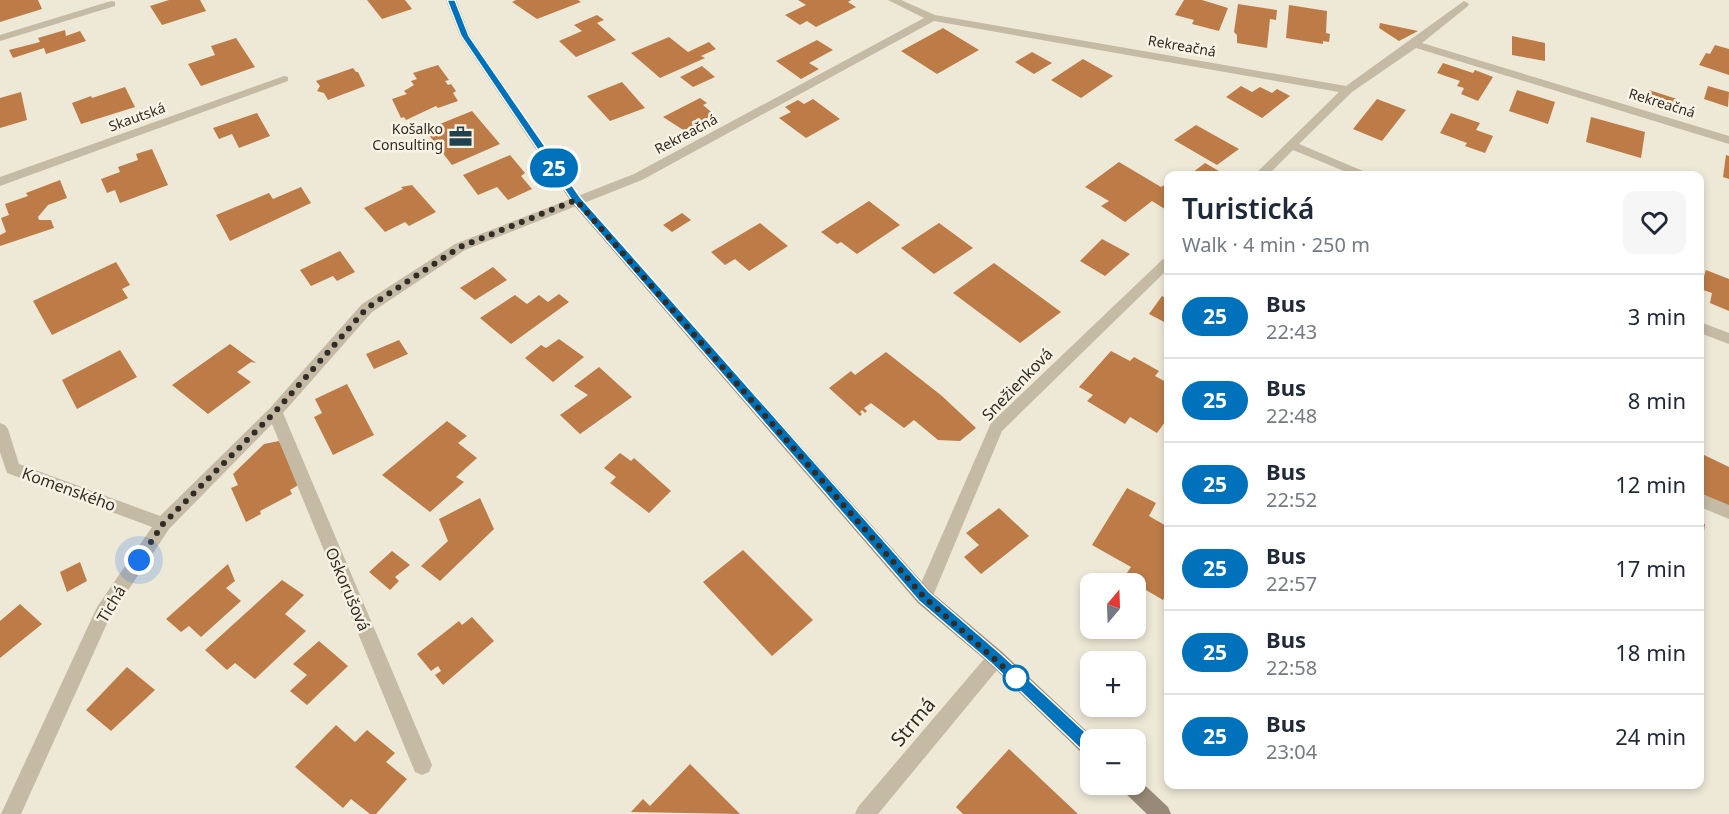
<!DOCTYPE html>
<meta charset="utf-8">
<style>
body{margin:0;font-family:"Noto Sans",sans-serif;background:#f6f6f7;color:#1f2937;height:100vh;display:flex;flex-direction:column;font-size:22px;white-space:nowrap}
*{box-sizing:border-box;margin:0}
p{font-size:20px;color:#747a83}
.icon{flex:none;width:33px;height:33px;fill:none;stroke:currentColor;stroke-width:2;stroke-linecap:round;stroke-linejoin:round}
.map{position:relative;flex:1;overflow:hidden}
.panel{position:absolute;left:1164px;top:171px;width:540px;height:618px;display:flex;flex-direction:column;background:#fff;border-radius:12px;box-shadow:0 3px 9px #0003}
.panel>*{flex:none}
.badge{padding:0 12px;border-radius:20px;font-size:21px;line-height:39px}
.needle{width:39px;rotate:19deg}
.fabs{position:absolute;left:1080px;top:573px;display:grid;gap:12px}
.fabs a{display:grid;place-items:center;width:66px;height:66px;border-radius:12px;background:#fff;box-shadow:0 3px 9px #0003;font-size:30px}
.you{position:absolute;width:30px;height:30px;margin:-15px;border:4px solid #fff;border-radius:50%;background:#1a73e8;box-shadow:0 0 0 9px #1a73e833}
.map>.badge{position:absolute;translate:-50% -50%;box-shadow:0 0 0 3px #fff}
.round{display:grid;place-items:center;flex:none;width:63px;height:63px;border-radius:12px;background:#f6f6f7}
.summary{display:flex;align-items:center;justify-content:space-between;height:102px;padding:0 18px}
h1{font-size:28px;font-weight:600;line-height:45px}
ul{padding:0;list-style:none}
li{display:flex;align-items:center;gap:18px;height:84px;padding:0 18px;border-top:2px solid #e0e1e3}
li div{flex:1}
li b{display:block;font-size:22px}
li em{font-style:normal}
li .badge{min-width:66px;font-weight:700;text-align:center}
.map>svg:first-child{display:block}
.building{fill:#bd7c47}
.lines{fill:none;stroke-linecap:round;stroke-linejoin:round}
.street{fill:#c5baa4;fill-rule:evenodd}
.secondary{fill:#988a76;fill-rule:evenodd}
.line{fill:#0072bc;stroke:#fff;stroke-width:1.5}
.walk{stroke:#312c25;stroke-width:6;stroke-dasharray:0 10.8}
.stop-dot{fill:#fff;stroke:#0072bc;stroke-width:3}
.labels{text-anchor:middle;stroke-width:5;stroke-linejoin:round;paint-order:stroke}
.far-street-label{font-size:14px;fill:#312c25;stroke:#f7f2e3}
.far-poi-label{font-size:14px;fill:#312c25;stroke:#f7f2e3;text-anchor:end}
.street-label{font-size:16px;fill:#312c25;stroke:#f7f2e3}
.near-street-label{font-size:20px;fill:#312c25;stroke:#f7f2e3}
</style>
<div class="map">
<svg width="1729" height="814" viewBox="0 0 1729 814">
<rect width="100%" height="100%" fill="#eee8d7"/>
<g class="building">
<path d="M0 0H38L42 9 0 22Z"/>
<path d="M169 0H200L206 11 162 25 150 6Z"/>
<path d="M367 0H405L412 9 382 19Z"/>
<path d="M516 0H578L581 2 537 19 512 2Z"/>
<path d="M798 0H851L848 2 856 7 816 27 807 21 800 25 785 15 806 5Z"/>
<path d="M1184 0H1202L1228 8 1219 31 1192 24 1194 20 1175 15Z"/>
<path d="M1238 4 1277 10 1276 20 1270 19 1267 48 1237 43V35L1234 32Z"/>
<path d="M1289 5 1327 11 1326 33 1330 34 1329 42 1323 41V44L1286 38Z"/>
<path d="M597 15 604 20 597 23 616 40 576 57 559 41 582 31 574 25Z"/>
<path d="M1380 23 1418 31 1399 41 1379 28Z"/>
<path d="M943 28 979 50 937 74 901 51Z"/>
<path d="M65 30 66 36 80 31 86 41 46 54 44 48 13 58 9 50 40 42 38 38Z"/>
<path d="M1512 36 1545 43V61L1512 55Z"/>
<path d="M669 37 688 52 709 42 716 49 701 56 705 58 660 78 631 53Z"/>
<path d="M236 38 255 67 201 86 188 64 215 55 211 46Z"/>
<path d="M817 40 833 50 809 63 819 69 801 79 776 61Z"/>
<path d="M1715 45 1729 49V75L1699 65 1706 53 1710 54Z"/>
<path d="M1032 52 1052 63 1034 74 1015 62Z"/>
<path d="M1083 59 1113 76 1081 98 1051 80Z"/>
<path d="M1443 63 1473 73 1475 70 1493 77 1478 101 1461 94 1464 88 1457 86 1460 81 1437 73Z"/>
<path d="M438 65 449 80 445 81 448 85 451 84 456 91 453 93 458 101 438 108 436 106 406 120 404 117 401 118 392 99 407 94 404 91 414 85 411 81 417 79 413 73Z"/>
<path d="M702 66 715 77 693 87 680 77Z"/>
<path d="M353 68 356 72H358L365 86 328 100 324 93 317 91 320 86 316 81Z"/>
<path d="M622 82 645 108 610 121 587 96Z"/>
<path d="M1241 86 1252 92 1260 87 1272 93 1277 89 1290 96 1262 118 1226 97Z"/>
<path d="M1708 86 1729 92 1728 107 1704 99Z"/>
<path d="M125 87 135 107 81 124 72 103 91 96 92 98Z"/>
<path d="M1517 90 1555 102 1548 124 1509 111Z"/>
<path d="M1649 90 1677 99 1672 112 1645 104Z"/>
<path d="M21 92 27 120 0 128V98Z"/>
<path d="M700 98 707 103 703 105 717 117 688 133 663 117Z"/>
<path d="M813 99 840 119 806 138 779 118 791 112 785 107 798 100 804 104Z"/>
<path d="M1377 99 1406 110 1382 141 1353 129Z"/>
<path d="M472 111 500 144 452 165 425 130Z"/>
<path d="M257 113 270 136 239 148 232 134 219 139 213 128Z"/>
<path d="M1451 113 1480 123 1476 130 1493 136 1485 153 1465 146 1467 143 1440 133Z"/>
<path d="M1591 117 1645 132 1641 158 1586 142Z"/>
<path d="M1196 125 1239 149 1217 165 1174 140Z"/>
<path d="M152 149 168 185 120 203 115 190 107 193 101 179 120 172 118 167 138 160 136 154Z"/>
<path d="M510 155 525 173 521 176 532 189 508 200 497 187 478 195 463 175Z"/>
<path d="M1726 155 1729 156V179L1723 177Z"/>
<path d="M1119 162 1161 187 1166 184 1168 185V211L1152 201 1125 222 1101 206 1109 201 1085 187Z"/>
<path d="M1205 163 1224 174 1188 176Z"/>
<path d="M60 180 67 198 48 205 38 217 39 220H51L54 228 0 246V235L6 232 1 218 9 215 5 204 28 196 26 193Z"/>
<path d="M412 185 436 212 409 226 405 222 385 232 364 208 403 189 401 187Z"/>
<path d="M301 187 311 203 230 241 216 215 269 193 273 199Z"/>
<path d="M869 201 900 225 857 254 841 242 837 244 821 232Z"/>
<path d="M682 213 691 220 672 232 663 225Z"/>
<path d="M1700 220 1704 224 1702 251H1700Z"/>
<path d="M760 223 788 246 749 271 735 259 725 265 711 252Z"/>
<path d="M939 223 973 248 934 274 901 248Z"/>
<path d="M1102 239 1130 254 1105 276 1080 261Z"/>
<path d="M340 251 355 272 337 281 333 276 311 286 300 270Z"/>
<path d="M116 262 130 285 122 289 128 298 52 335 33 301Z"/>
<path d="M994 263 1061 312 1020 343 953 293Z"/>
<path d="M493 267 507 280 475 300 460 288Z"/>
<path d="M1706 270 1729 279V311L1710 303 1712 293 1700 289Z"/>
<path d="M559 294 569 302 511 344 480 318 515 295 527 304 539 295 548 302Z"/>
<path d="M1162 296 1168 299V324L1149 314Z"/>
<path d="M559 339 584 357 553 382 525 358 541 345 546 348Z"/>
<path d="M399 340 408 354 374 369 366 354Z"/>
<path d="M230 344 256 363 251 362 237 372 251 382 208 414 172 385Z"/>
<path d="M120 350 137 377 77 409 62 380Z"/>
<path d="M1111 351 1130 361 1134 357 1159 371 1155 376 1168 383V418L1157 433 1130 417 1125 424 1087 401 1093 395 1079 387Z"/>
<path d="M886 352 942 396 976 428 960 441 938 440 914 420 904 428 871 403 864 408 867 411 865 413 862 410 860 412 862 414 860 416 829 388 851 371 855 375Z"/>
<path d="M599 367 632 397 580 434 560 415 588 395 574 386Z"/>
<path d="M347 384 374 435 333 455 314 417 322 413 315 399Z"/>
<path d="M447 421 467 436 458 443 477 458 456 477 464 482 430 512 382 475Z"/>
<path d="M279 441 300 484 290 490 292 494 260 511 261 514 246 522 231 488 238 485 233 474 264 444Z"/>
<path d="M620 453 631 461 634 458 671 491 649 513 610 483 616 477 604 468Z"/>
<path d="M1700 453 1729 467V507L1700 493Z"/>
<path d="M1127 488 1156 503 1149 516 1168 527V592L1163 600 1124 577 1131 567 1092 545Z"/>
<path d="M480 498 494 529 440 581 421 566 448 541 439 519Z"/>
<path d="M999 508 1029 536 981 574 964 557 979 545 966 533Z"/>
<path d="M1700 522 1705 524 1701 552H1700Z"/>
<path d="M743 550 813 620 772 656 703 582Z"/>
<path d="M392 551 410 565 395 577 399 581 390 590 369 572Z"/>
<path d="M80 562 87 581 67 592 60 572Z"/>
<path d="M228 564 235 581 226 588 241 601 201 637 189 626 181 632 166 619Z"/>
<path d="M282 580 304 595 285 614 306 631 255 679 235 663 227 670 205 650Z"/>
<path d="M20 604 42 624 0 658V621Z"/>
<path d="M472 617 494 641 443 685 435 675 441 671 438 666 431 671 417 654 459 621 462 625Z"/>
<path d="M319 641 348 666 307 705 290 691 307 675 293 664Z"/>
<path d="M127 667 155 690 111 731 86 710Z"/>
<path d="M336 725 355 742 367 730 395 753 386 762 407 779 376 814H370L351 799 343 808 295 767Z"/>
<path d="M1009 749 1078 814H963L956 807Z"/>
<path d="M690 764 740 814 631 812 643 799 650 806Z"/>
</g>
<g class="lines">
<g class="street">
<path d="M888 0H901L935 15 1346 86 1464 1 1469 4 1468 6 1422 43 1729 136V144L1416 48 1352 92 1299 144 1375 176H1356L1293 150 1267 176H1253L1339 92 934 21 642 180 465 250 372 312 283 413 432 765 429 772 422 775 415 772 272 424 169 529 109 619 21 814H1L97 607 152 527 7 473 0 452V423L5 425 8 429 19 464 160 516 270 408 362 304 455 244 634 174 924 18Z"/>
<path d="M111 1 115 2V6L0 41V35Z"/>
<path d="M284 76 288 77V81L0 186V177Z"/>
<path d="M1168 257V269L1002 431 930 603 924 605 918 603 915 597 991 423 1163 259Z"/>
<path d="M1700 322 1729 333V344L1700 333Z"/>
<path d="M1700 493 1729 505V519L1700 507Z"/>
<path d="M996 649 1002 652 1005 658 1002 664 878 814H855L858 807 990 652Z"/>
</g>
<g class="secondary">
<path d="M446 0H456L470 36 580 197 930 591 1002 652 1096 740H1090V756L1083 754 990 664 918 603 572 203 460 36Z"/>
<path d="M1136 777 1168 807 1171 814H1147L1123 791 1121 784H1136Z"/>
</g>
</g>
<path class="line" d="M447 0H455L469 36 580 197 929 592 1001 654 1096 742 1098 747 1096 753 1090 755 1085 753 991 663 919 601 573 202 461 36Z"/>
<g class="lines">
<path class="walk" d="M139 560 163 524 275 412 367 308 460 247 576 200 924 597 1016 678"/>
</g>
<defs>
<symbol id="office-bare" viewBox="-9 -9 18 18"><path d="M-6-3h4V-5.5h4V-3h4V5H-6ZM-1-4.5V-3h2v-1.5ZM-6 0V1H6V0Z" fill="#1e424f" stroke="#f7f2e3" stroke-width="2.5" paint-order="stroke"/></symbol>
</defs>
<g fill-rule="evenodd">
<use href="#office-bare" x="444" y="120" width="33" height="33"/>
</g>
<circle class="stop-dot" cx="1016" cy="678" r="12"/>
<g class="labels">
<g class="far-street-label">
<text transform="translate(1182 46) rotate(10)" y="5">Rekreačná</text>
<text transform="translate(1662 103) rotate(17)" y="5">Rekreačná</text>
<text transform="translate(137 117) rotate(-20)" y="5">Skautská</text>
<text transform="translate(686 134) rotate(-28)" y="5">Rekreačná</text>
</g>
<g class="far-poi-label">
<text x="443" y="134">Košalko<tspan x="443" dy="16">Consulting</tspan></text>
</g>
<g class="street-label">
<text transform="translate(1017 384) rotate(-46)" y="6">Snežienková</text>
<text transform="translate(69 489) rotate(20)" y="6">Komenského</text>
<text transform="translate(348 589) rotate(67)" y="6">Oskorušová</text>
<text transform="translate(111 604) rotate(-59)" y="6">Tichá</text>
</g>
<g class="near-street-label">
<text transform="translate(913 722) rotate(-50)" y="7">Strmá</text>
</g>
</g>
</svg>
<div class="fabs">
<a><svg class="needle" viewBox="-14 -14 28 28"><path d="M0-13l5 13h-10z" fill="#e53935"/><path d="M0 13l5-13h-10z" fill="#747a83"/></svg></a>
<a>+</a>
<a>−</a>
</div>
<div class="you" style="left:139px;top:560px"></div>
<b class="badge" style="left:554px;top:168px;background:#0072bc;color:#fff">25</b>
<section class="panel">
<div class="summary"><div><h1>Turistická</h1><p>Walk · 4 min · 250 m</p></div><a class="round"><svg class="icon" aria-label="heart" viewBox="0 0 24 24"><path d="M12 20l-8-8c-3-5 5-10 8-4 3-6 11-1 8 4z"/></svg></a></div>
<ul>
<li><span class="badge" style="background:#0072bc;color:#fff">25</span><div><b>Bus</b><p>22:43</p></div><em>3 min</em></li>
<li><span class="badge" style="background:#0072bc;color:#fff">25</span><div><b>Bus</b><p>22:48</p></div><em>8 min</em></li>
<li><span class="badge" style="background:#0072bc;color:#fff">25</span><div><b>Bus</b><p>22:52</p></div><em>12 min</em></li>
<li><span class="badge" style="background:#0072bc;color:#fff">25</span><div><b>Bus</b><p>22:57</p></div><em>17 min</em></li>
<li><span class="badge" style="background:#0072bc;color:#fff">25</span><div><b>Bus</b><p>22:58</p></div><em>18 min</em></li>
<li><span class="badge" style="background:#0072bc;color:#fff">25</span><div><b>Bus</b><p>23:04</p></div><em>24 min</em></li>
</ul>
</section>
</div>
